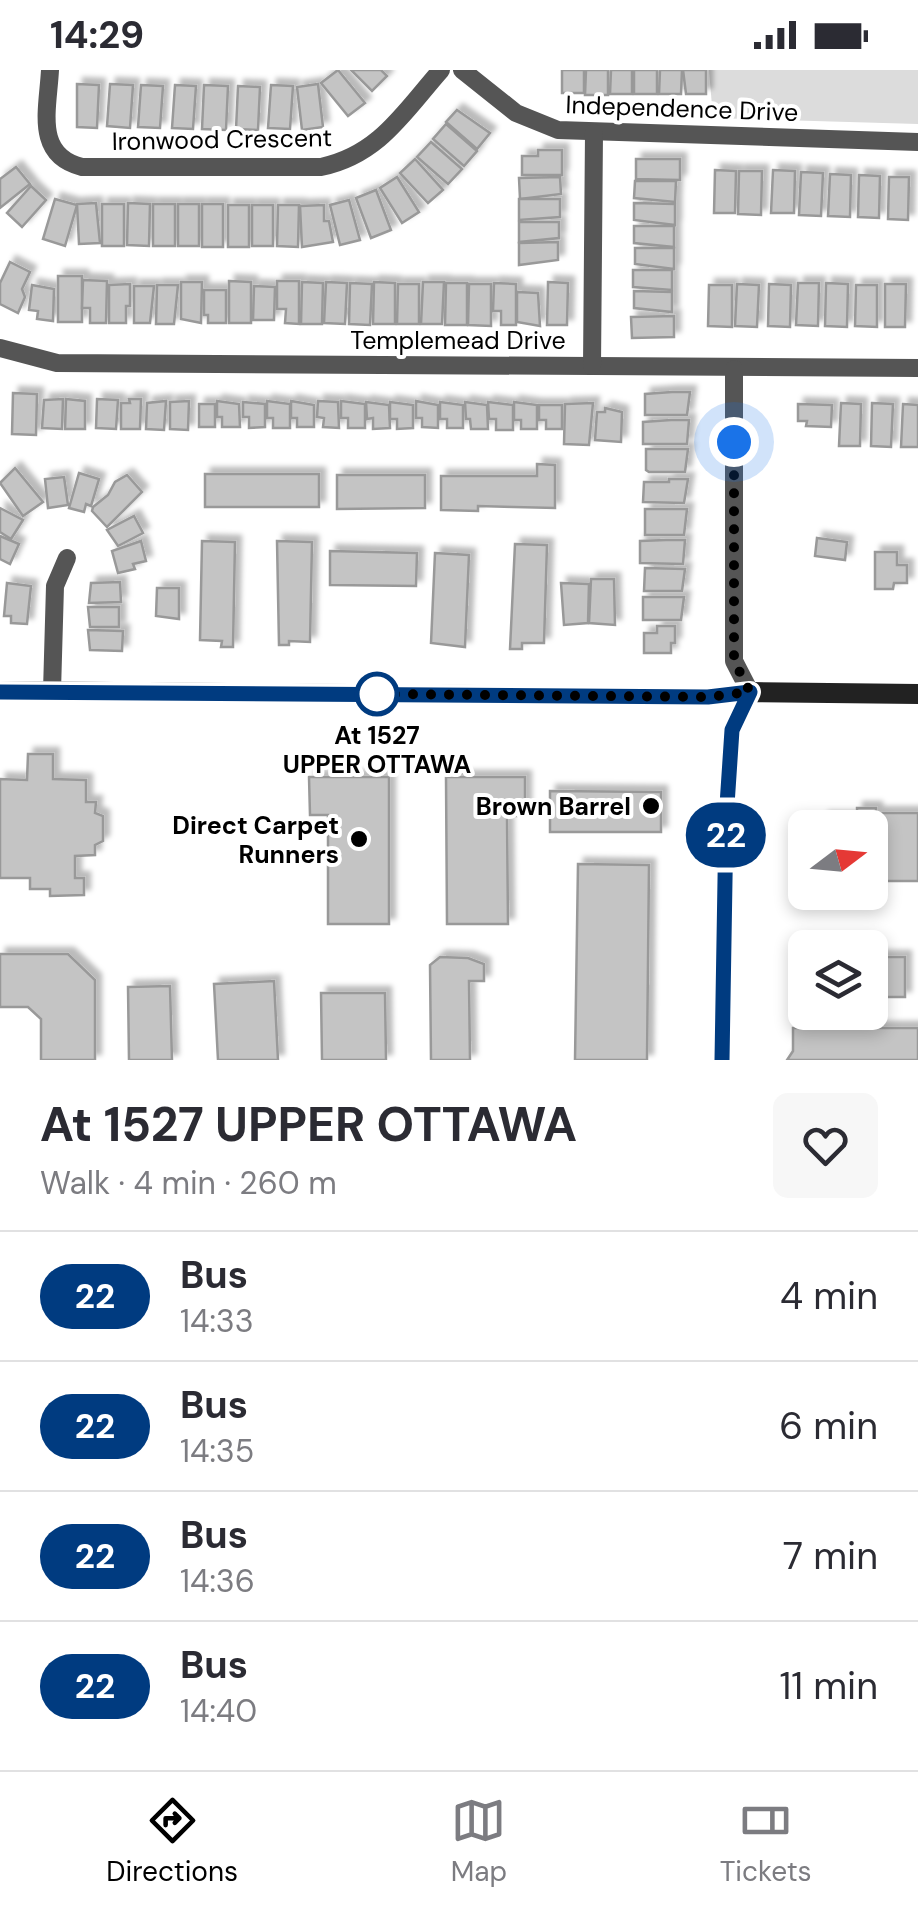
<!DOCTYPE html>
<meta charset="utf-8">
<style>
body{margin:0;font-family:"DM Sans",sans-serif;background:#f7f7f7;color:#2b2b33;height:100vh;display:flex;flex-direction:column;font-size:38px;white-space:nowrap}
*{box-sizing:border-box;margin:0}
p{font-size:32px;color:#7c7c81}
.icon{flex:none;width:55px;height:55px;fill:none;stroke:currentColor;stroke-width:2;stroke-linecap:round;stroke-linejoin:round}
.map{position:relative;height:990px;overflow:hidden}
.details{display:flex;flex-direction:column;background:#fff;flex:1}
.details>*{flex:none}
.badge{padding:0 20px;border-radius:32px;font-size:35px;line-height:65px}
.needle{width:65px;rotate:74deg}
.controls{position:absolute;left:788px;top:740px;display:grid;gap:20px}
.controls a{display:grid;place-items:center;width:100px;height:100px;border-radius:15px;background:#fff;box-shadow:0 5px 15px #0003;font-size:50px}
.you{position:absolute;width:50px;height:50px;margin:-25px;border:8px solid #fff;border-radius:50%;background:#1a73e8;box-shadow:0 0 0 15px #1a73e833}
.map>.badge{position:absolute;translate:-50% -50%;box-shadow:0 0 0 5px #fff}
.round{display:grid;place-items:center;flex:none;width:105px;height:105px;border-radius:15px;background:#f7f7f7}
.headline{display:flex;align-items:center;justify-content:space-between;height:170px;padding:0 40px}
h1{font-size:48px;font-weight:700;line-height:75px}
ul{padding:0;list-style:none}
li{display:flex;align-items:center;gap:30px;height:130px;padding:0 40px;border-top:2px solid #e1e1e2}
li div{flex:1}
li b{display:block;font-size:38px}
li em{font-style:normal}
li .badge{min-width:110px;font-weight:700;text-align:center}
.status{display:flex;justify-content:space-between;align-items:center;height:70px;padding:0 50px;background:#fff;direction:ltr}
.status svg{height:28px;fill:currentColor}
.tab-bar{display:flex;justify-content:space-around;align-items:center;height:140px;border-top:2px solid #e1e1e2;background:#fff;font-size:28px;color:#7c7c81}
.tab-bar a{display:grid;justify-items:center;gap:5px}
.tab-bar .current{color:#000}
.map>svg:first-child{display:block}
.green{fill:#dcdcdc}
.building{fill:#c4c4c4;stroke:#999;stroke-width:2.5;filter:url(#shadow)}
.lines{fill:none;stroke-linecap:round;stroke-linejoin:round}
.street{stroke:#555;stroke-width:18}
.secondary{stroke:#222;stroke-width:20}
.line-casing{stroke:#fff;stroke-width:22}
.line{stroke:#003b80;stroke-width:15}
.walk{stroke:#000;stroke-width:10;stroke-dasharray:0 18}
.stop-dot{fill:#fff;stroke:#003b80;stroke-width:5}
.poi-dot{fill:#000;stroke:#fff;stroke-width:4}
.labels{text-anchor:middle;stroke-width:8;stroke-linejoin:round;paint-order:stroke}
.street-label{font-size:25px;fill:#000;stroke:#fff}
.stop-label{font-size:25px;font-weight:bold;fill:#000;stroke:#fff}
.poi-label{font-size:25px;font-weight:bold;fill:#000;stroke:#fff;text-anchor:end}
</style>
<div class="status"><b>14:29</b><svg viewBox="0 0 49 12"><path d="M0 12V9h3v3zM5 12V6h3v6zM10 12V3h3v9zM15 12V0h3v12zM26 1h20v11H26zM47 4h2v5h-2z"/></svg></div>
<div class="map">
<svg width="918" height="990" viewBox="0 0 918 990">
<defs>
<filter id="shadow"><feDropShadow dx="6" dy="-6" stdDeviation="2.5" flood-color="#0004"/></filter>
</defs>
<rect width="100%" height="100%" fill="#fff"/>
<path class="green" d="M709 0H918V54L713 48Z"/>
<g class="building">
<path d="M338 0 365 33 348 46 321 13Z"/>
<path d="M351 0H381L387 6 372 21Z"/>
<rect x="562" y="0" width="22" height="23"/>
<path d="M586 0H608V25H585Z"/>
<path d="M611 0H632V24H610Z"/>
<rect x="634" y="0" width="23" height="24"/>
<path d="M660 0H682L681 24H659Z"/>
<path d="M683 0H706V24H686Z"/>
<path d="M77 14 99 15 97 58 77 57Z"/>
<path d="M110 14 133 15 130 58 107 56Z"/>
<path d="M318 14 323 57 302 60 297 17Z"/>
<path d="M141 15 163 16 160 58 138 57Z"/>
<path d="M175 15 196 16 193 59 172 58Z"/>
<path d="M204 15 228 16 226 60 202 59Z"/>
<path d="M271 15 293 16 290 59 268 58Z"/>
<path d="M238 16 260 17 258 60 236 59Z"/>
<path d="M457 40 490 63 477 79 446 52Z"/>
<path d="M446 54 477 81 464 96 433 69Z"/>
<path d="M431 72 462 99 448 114 417 87Z"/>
<path d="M538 80H562V105H522V86H538Z"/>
<path d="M415 89 443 120 428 133 400 103Z"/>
<path d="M636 89H680V110L636 109Z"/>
<path d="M16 97 30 114 0 138V109Z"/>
<path d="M715 100 736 101 735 143H714Z"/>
<path d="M773 100 795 101 794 143H771Z"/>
<path d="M739 101H762L761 145 738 144Z"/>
<path d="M801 102 823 103 821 146 799 145Z"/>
<path d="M830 104 851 105 850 147 828 146Z"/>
<path d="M859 105 880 106 879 148 858 147Z"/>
<path d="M397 107 419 142 402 153 380 118Z"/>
<path d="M560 107 561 124 520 129 519 108Z"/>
<path d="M889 107H909L908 150 888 149Z"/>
<path d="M635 111H676L675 132 634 128Z"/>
<path d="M31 116 46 130 22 157 7 143Z"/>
<path d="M376 120 391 160 371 168 356 128Z"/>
<path d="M55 129 77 135 65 176 43 169Z"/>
<path d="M519 129H560V147L519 150Z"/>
<path d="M349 130 360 170 340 175 330 135Z"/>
<path d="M96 133 100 173 79 174 77 134Z"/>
<path d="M128 133 150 134 149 176 127 175Z"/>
<path d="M634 133 675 134V155L634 150Z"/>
<rect x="102" y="134" width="22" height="42"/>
<rect x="153" y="134" width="22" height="42"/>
<rect x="178" y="134" width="21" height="42"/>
<rect x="202" y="134" width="21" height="43"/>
<rect x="228" y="135" width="21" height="42"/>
<rect x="252" y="135" width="21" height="41"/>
<path d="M278 135H299L298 177 277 176Z"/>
<path d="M324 135V151H329L333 172 302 177 300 136Z"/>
<path d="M519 152H559V168L519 172Z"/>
<path d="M634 156H674V177L634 173Z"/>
<path d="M558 172V190L519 195V173Z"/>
<path d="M635 178H674V199L635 194Z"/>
<path d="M10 192 30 202 22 219 25 227 18 243 0 234V213Z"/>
<path d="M633 200H672V220L633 217Z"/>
<rect x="58" y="206" width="24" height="46"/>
<path d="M83 210 107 211 106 253H90V238H82Z"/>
<path d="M229 211 251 212V253H229Z"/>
<path d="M277 211H299V254L285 253 286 239H277Z"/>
<path d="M181 212H202L201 253 181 249Z"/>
<path d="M302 212 323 213 322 254H301Z"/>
<path d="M326 212 347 213 345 254 324 253Z"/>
<path d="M374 212 395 213V254H373Z"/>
<path d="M423 212H444L442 254H421Z"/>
<path d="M548 212 568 213 567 255H547Z"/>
<path d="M350 213 372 214 370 255 349 254Z"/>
<path d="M446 213H467V255H445Z"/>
<path d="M494 213 516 214V255H501V241H493Z"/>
<path d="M798 213H819L818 256 796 255Z"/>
<path d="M826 213 848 214 847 257 825 256Z"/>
<path d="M130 214V236H126V253H109V215Z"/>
<path d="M398 214H419V254H397Z"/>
<path d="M469 214H491V256L468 255Z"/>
<path d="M737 214 759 215 757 257 735 256Z"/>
<path d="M769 214 791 215 790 257 768 256Z"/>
<path d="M885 214H906L905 257H885Z"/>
<path d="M32 215 54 219 53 251 37 249 38 241 29 240Z"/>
<path d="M157 215H178L174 254H156Z"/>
<path d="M709 215H732V257L708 256Z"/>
<path d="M856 215H877V257L855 256Z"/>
<path d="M134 216H154L150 253H134Z"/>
<path d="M254 216 275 217 274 250H253Z"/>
<path d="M204 220H226V253H208V245H204Z"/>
<path d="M634 221 672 222V242L634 238Z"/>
<path d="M517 222 538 223 540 256 517 252Z"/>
<path d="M674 246V267L632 268 631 247Z"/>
<path d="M672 322H690L687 345H645V324Z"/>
<path d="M13 323 37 324 36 365 12 364Z"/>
<path d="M63 329 62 359 42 358 44 330Z"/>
<path d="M66 329 85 331V359H65Z"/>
<path d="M97 329 118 330 116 359 96 358Z"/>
<path d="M129 329H141L140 359H121V333H130Z"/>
<path d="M166 331 164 360 146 359 147 333Z"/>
<path d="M189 331 188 360 170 359V332Z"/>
<path d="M217 331 239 334 240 357H222V347H217Z"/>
<path d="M267 331 290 334V358H273V348H267Z"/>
<path d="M291 331 314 335V357H297V348H291Z"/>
<path d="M318 331 338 332 339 358 323 357 324 348 317 347Z"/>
<path d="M341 331 365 334V358H348V348H341Z"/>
<path d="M416 331 438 335V358L422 357V348H416Z"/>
<path d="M243 332 265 334V357L249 358V347H243Z"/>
<path d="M366 332 389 335 390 358 373 359V348L367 349Z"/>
<path d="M390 332 413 335V358L397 359V349H390Z"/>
<path d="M440 332 463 335V358H447V349H440Z"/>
<path d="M465 332 487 335 488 359H471L470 349H466Z"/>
<path d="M488 332 513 335V360H496V349H489Z"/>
<path d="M514 332 537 335V359H521V350H514Z"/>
<path d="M593 333 589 375 564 374 565 334Z"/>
<path d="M841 333 861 334 860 376H839Z"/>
<path d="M872 333 893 334 891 377 871 376Z"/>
<rect x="199" y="334" width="16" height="23"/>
<path d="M798 334 832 335 831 357 806 356 807 351H798Z"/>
<path d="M903 334 918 335V377H901Z"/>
<path d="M539 335H562V359H546V350H539Z"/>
<path d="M605 338 622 342 621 372 595 370 597 342H605Z"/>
<path d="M671 350H689L687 374H643V352Z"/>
<path d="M646 379H688L685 402H649L646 400Z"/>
<path d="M537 394 555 395V438L478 436V441L441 440V406H537Z"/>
<path d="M15 398 43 432 23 446 0 413Z"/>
<path d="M79 403 99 409 91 436 86 434 84 442 69 438Z"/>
<rect x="205" y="404" width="114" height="33"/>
<path d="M127 405 142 422 107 457 92 441 93 437 108 425 115 412Z"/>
<path d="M337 405H425V438L337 439Z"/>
<path d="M64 407 68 435 48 438 45 409Z"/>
<path d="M669 409H688L684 433 643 432 644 412H669Z"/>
<path d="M0 438 23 450 11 469 0 462Z"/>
<path d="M645 439H687L684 465H645Z"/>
<path d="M134 446 143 463 118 476 107 460Z"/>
<path d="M0 466 19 474 10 494 0 489Z"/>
<path d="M817 468 847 472 845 490 815 486Z"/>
<path d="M666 470H685L683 494 640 493V471Z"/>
<path d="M141 471 146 491 133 494 135 499 118 503 112 481Z"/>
<path d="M202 471 235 472 233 577H221L222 571 200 570Z"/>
<path d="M277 471 312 472 310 572 289 571V575H279Z"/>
<path d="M515 474 547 475 544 573H522V579H510Z"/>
<path d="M330 481 417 483 416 516 330 515Z"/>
<path d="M875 482H897V495H907V513H894L893 519H875Z"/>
<path d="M435 483 469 485 465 577 431 573Z"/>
<path d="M645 498 685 499 682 521H644Z"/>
<path d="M591 509H614L615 555 589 553Z"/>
<path d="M120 512 121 532 89 533 91 513Z"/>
<path d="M7 513 31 516 27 554 11 553V546H4Z"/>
<path d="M561 513 589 514 588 553 564 555Z"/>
<path d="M157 518H179V549L156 546Z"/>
<path d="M643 527H684L681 550H643Z"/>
<path d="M88 537H119V557H90Z"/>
<path d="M657 556H675V573H671V583H644V563H657Z"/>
<path d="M88 560 123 561 122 581 90 580Z"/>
<path d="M28 684H53V709L86 710V732H96L95 743 103 746V771L95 775V785L75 786V808H84V825L50 826V819H30V808H0V709L27 710Z"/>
<path d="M309 707H389V854H328V745H310Z"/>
<path d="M446 707H525V746H507L508 854H447Z"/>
<path d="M550 721 661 722V762H550Z"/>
<path d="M857 738H876V743H918V811H870V758H823V748H857Z"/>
<path d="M578 794 649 795 647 990H575Z"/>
<path d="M0 884H68L95 910V990H41V949L28 937H0Z"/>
<path d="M440 887 468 888 484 894V911H469L470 990H431L430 895Z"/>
<rect x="870" y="887" width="35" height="40"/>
<path d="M274 911 278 990H218L214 914Z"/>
<path d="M170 916 172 990H129L128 917Z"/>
<path d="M321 923H385L386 990H322Z"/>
<path d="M793 958H918V990H787L793 981Z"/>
</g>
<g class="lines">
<g class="street">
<path d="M50 0C48 39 34 85 82 97H321C379 85 404 42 441 0"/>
<path d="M462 0 516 43 558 60 918 72"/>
<path d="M0 278 57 293 918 298"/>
<path d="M592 296 594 63"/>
<path d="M52 621 55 516 67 488"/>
<path d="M722 990 726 750 732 660 750 622 734 591V299"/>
</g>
<path class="secondary" d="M0 621 708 627 750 622 918 624"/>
</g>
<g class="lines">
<defs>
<path id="line" d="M0 622 708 627 750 622 732 660 726 750 722 990"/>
</defs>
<use href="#line" class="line-casing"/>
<use href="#line" class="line"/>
<path class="walk" d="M377 624 708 627 750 622 734 591V372"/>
</g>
<circle class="stop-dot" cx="377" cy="624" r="20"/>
<g class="poi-dot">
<circle cx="651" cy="736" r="10"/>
<circle cx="359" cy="769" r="10"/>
</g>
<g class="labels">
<g class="street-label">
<text transform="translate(682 38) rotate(2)" y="9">Independence Drive</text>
<text transform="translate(222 69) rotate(-1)" y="9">Ironwood Crescent</text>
<text x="458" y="279">Templemead Drive</text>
</g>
<g class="stop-label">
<text x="377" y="674">At 1527<tspan x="377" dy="29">UPPER OTTAWA</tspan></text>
</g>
<g class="poi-label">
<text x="631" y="745">Brown Barrel</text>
<text x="339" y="764">Direct Carpet<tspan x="339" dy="29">Runners</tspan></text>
</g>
</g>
</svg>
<div class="controls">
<a><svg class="needle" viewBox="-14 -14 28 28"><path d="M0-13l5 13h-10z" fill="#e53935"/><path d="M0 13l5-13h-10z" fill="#7c7c81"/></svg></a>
<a><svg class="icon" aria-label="layers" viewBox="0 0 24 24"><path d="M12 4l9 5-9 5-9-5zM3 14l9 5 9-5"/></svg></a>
</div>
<div class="you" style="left:734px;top:372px"></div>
<b class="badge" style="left:726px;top:765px;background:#003b80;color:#fff">22</b>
</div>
<section class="details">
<div class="headline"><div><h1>At 1527 UPPER OTTAWA</h1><p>Walk · 4 min · 260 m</p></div><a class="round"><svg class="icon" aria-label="heart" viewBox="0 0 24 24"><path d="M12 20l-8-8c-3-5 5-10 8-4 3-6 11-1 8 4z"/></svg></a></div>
<ul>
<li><span class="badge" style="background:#003b80;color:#fff">22</span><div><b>Bus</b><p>14:33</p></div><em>4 min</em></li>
<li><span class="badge" style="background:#003b80;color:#fff">22</span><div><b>Bus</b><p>14:35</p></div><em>6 min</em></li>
<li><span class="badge" style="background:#003b80;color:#fff">22</span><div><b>Bus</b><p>14:36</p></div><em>7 min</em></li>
<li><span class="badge" style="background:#003b80;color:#fff">22</span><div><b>Bus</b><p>14:40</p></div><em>11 min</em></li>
</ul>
</section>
<nav class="tab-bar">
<a class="current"><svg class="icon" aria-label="directions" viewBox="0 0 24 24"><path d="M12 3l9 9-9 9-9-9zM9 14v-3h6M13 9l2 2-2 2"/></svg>Directions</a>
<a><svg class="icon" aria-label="map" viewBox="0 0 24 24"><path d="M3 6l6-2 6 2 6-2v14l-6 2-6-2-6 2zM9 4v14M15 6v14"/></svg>Map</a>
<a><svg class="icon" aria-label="tickets" viewBox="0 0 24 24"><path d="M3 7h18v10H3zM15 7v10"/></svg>Tickets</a>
</nav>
